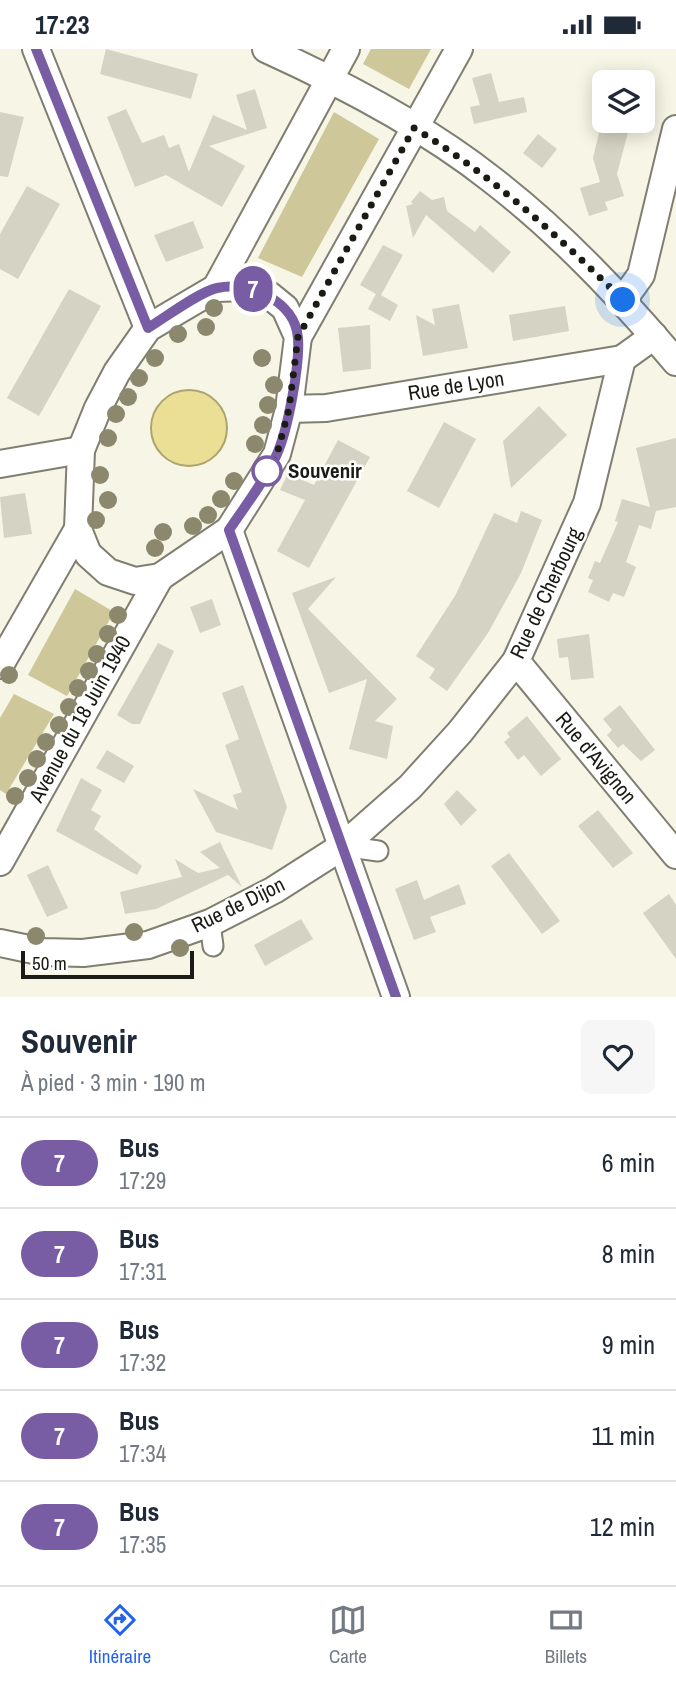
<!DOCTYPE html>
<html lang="fr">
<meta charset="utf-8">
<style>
body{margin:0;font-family:"Archivo Narrow",sans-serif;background:#f6f6f7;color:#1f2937;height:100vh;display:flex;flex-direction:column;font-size:26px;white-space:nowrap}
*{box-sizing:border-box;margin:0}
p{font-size:23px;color:#747a83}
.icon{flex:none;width:38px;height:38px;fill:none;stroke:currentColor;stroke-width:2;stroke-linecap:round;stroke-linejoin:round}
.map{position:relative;height:948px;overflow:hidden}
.side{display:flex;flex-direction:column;background:#fff;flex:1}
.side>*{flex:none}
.badge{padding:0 14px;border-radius:23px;font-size:24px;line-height:46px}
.buttons{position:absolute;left:592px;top:21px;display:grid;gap:14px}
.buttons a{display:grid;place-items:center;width:63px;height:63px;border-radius:10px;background:#fff;box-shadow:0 4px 18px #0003;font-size:35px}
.scale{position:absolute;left:21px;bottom:18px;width:173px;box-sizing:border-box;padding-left:7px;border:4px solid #1b1b15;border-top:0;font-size:19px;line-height:24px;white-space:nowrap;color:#1b1b15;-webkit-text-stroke:5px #fff;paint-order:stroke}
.you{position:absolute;width:35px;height:35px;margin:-18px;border:5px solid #fff;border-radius:50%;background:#1a73e8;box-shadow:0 0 0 10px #1a73e833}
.map>.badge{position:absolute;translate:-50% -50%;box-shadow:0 0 0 4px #fff}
.round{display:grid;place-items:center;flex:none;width:74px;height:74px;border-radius:10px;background:#f6f6f7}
.summary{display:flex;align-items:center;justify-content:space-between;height:119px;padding:0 21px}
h1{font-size:33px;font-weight:700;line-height:52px}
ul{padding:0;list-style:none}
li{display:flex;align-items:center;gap:21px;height:91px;padding:0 21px;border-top:2px solid #e0e1e3}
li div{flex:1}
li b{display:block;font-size:26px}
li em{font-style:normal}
li .badge{min-width:77px;font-weight:700;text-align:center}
.status{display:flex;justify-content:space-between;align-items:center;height:49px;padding:0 35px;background:#fff;direction:ltr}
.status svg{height:19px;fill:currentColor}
.tabs{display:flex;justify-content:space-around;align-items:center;height:98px;border-top:2px solid #e0e1e3;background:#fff;font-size:19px;color:#747a83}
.tabs a{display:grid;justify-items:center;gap:4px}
.tabs .on{color:#2563eb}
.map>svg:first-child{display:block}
.green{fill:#cec79a}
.water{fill:#eadf95;stroke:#aca46f;stroke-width:2}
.building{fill:#d5d3c3}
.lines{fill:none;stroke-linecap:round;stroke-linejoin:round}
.pedestrian-casing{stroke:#807e70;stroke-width:23}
.minor-casing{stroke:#807e70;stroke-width:30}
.pedestrian{stroke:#fff;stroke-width:19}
.minor{stroke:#fff;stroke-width:26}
.tree{fill:#8b886e}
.line-casing{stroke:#fff;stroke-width:16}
.line{stroke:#785da5;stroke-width:10}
.walk{stroke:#1b1b15;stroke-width:7;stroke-dasharray:0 12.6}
.stop-dot{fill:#fff;stroke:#785da5;stroke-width:3.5}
.labels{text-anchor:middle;stroke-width:5;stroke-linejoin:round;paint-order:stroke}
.street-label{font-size:21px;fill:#1b1b15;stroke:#fff}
.stop-label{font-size:21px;font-weight:bold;fill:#1b1b15;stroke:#fff;text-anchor:start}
</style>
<div class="status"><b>17:23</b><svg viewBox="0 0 49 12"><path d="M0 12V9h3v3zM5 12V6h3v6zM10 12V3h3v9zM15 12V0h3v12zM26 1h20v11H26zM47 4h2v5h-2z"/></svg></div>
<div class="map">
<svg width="676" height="948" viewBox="0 0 676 948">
<rect width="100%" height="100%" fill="#f7f5e5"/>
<g class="green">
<path d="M371 0H431L409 40 363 15Z"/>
<path d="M334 63 379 90 302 228 258 209Z"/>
<path d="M75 540 114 563 67 647 28 626Z"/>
<path d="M14 645 54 665 6 745 0 741V669Z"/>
</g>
<circle class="water" cx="189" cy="379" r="38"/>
<g class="building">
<path d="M106 0 198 25 191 50 100 25Z"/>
<path d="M491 24 499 53 524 48 527 63 474 75 470 58 480 56 472 29Z"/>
<path d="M255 40 267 79 209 97 245 117 222 158 166 126 135 138 107 68 126 60 142 94 164 86 169 99 179 95 189 123 213 66 247 81 236 46Z"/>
<path d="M0 63 24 68 8 128 0 127Z"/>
<path d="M612 72H631L617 125 624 147 605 153 608 161 589 167 580 139 600 133 593 109 601 75Z"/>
<path d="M538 85 557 100 542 119 523 104Z"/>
<path d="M27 137 60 155 18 230 0 220V185Z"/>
<path d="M420 142 432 151 444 148 447 162 475 183 480 176 511 203 493 224 426 166 413 189 406 157 413 155 411 153Z"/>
<path d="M193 172 204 199 166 213 154 186Z"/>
<path d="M383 196 403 206 381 246 398 256 390 272 368 260 376 245 360 236Z"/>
<path d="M69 240 101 257 39 367 7 349Z"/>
<path d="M459 255 468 299 423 307 416 266 435 276 432 260Z"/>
<path d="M565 257 569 282 513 292 509 266Z"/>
<path d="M370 276 371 320 343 323 338 279Z"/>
<path d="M539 357 567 386 511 439 503 392Z"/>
<path d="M444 373 476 390 439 459 407 442Z"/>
<path d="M676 389V458L656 462 651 480 639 476 626 513 636 518 624 548 613 544 609 553 588 543 593 531 588 529 595 512 600 514 618 473 615 472 622 450 650 458 636 399Z"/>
<path d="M338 391 370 408 309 519 277 502 305 451 280 441 288 424 314 436Z"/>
<path d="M25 444 32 485 4 489 0 448Z"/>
<path d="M521 462 542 471 521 524 488 584 447 642 429 629 435 620 416 607 455 547 494 464 517 474Z"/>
<path d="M336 528 308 560 397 650 375 672 393 677 387 710 349 700 367 630 329 644 292 544Z"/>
<path d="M212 550 221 576 200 584 190 558Z"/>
<path d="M589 585 594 629 571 631 568 608 559 609 557 590Z"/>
<path d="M158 594 174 602 140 675H132L117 666Z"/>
<path d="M243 636 287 758 272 801 216 783 193 740 238 761 233 746 242 743 225 696 239 690 222 644Z"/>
<path d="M620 656 655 701 641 712 623 695 618 699 607 686 612 681 603 670Z"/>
<path d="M527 667 561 710 541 727 524 706 518 711 504 693 510 688 507 684Z"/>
<path d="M107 701 134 717 124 734 96 719Z"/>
<path d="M81 729 102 741 91 761 101 767 94 780 142 817 137 826 56 782Z"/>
<path d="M457 741 477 761 461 777 444 755Z"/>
<path d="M598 761 633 804 613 819 578 777Z"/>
<path d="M220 793 242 838 228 826 156 860 125 865 120 843 182 828 175 810 198 824 220 819 200 803Z"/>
<path d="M509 804 560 872 542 885 491 817Z"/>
<path d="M48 816 68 859 47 868 27 826Z"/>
<path d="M417 831 424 851 459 835 466 855 430 868 436 883 414 891 395 840Z"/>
<path d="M669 845 676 856V910L643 864Z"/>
<path d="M301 870 313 890 265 917 254 896Z"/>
</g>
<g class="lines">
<defs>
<g id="pedestrian">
<path d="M343 797 378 802"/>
<path d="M210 874 213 897"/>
</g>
<g id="minor">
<path d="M36 0 148 279"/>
<path d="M266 0C343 35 424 77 491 130 560 183 620 247 676 313"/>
<path d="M248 238 269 246 285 259 298 288 289 360 277 405 229 481 160 528 135 532 108 523 88 505 78 480 81 401 98 359 117 323 148 279 216 239Z"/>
<path d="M216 239 346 0"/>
<path d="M623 251 641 226 676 80"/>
<path d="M298 288 459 0"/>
<path d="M289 360 326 359 622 310"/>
<path d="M0 415 81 401"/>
<path d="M229 481 396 948"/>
<path d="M516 612 676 806"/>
<path d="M0 616 78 480"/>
<path d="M0 813 160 528"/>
<path d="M0 894 43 903 83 904 148 896 210 874 274 841 343 797 410 738 460 683 516 612 587 454 622 310 654 287"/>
</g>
</defs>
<use href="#pedestrian" class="pedestrian-casing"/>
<use href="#minor" class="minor-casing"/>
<use href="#pedestrian" class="pedestrian"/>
<use href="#minor" class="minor"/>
</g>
<g class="tree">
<circle cx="214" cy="259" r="9"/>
<circle cx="206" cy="278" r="9"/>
<circle cx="178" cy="285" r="9"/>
<circle cx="155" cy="309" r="9"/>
<circle cx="262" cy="309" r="9"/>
<circle cx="139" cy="329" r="9"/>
<circle cx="274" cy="336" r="9"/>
<circle cx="128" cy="348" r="9"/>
<circle cx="268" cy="356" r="9"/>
<circle cx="116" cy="365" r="9"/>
<circle cx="263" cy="376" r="9"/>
<circle cx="108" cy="389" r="9"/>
<circle cx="255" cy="395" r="9"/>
<circle cx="100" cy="426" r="9"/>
<circle cx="234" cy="432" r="9"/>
<circle cx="221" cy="450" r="9"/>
<circle cx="108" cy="451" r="9"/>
<circle cx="208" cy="466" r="9"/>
<circle cx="96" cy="471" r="9"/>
<circle cx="193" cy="477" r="9"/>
<circle cx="163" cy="483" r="9"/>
<circle cx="155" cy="499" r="9"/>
<circle cx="118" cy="566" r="9"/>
<circle cx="108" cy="585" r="9"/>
<circle cx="97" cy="605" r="9"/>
<circle cx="89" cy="622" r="9"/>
<circle cx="9" cy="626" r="9"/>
<circle cx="78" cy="639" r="9"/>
<circle cx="69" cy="658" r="9"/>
<circle cx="59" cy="676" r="9"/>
<circle cx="46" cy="693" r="9"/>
<circle cx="37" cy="710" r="9"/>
<circle cx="28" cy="729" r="9"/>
<circle cx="15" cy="747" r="9"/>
<circle cx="134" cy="883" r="9"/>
<circle cx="36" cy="887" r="9"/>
<circle cx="180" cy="899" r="9"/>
</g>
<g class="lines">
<defs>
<path id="line" d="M36 0 148 279C166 268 199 243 217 239 250 232 295 252 298 289 300 316 288 380 277 405 265 432 245 457 229 481L396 948"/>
</defs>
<use href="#line" class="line-casing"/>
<use href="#line" class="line"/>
<path class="walk" d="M267 422 277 405 289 360 298 288 414 79C493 127 558 187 623 251"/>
</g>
<circle class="stop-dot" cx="267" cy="422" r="14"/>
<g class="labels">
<g class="street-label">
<text transform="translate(456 337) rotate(-9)" y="7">Rue de Lyon</text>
<text transform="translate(546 544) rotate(-65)" y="7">Rue de Cherbourg</text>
<text transform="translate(80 670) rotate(-61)" y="7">Avenue du 18 Juin 1940</text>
<text transform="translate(596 709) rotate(50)" y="7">Rue d'Avignon</text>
<text transform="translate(238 856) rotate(-26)" y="7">Rue de Dijon</text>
</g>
<g class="stop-label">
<text x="288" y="429">Souvenir</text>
</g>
</g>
</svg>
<div class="buttons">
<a><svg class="icon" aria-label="layers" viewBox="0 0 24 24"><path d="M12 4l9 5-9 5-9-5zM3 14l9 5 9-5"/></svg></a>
</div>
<div class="scale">50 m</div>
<div class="you" style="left:623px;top:251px"></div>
<b class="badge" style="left:253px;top:240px;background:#785da5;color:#fff">7</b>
</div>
<section class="side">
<div class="summary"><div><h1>Souvenir</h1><p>À pied · 3 min · 190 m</p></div><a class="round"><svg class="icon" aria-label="heart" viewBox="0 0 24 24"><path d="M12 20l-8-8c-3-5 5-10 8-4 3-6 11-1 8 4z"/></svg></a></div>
<ul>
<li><span class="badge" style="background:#785da5;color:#fff">7</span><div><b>Bus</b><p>17:29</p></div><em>6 min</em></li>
<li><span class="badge" style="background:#785da5;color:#fff">7</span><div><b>Bus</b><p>17:31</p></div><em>8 min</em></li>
<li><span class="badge" style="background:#785da5;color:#fff">7</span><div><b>Bus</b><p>17:32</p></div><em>9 min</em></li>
<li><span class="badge" style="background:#785da5;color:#fff">7</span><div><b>Bus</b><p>17:34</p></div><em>11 min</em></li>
<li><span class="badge" style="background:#785da5;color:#fff">7</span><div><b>Bus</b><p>17:35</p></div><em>12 min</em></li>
</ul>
</section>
<nav class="tabs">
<a class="on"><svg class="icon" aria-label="directions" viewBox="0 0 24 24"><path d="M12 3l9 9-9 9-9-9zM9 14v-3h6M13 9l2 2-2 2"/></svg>Itinéraire</a>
<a><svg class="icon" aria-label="map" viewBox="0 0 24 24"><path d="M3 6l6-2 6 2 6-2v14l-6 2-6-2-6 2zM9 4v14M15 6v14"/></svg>Carte</a>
<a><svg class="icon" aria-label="tickets" viewBox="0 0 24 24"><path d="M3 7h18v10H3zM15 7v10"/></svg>Billets</a>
</nav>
